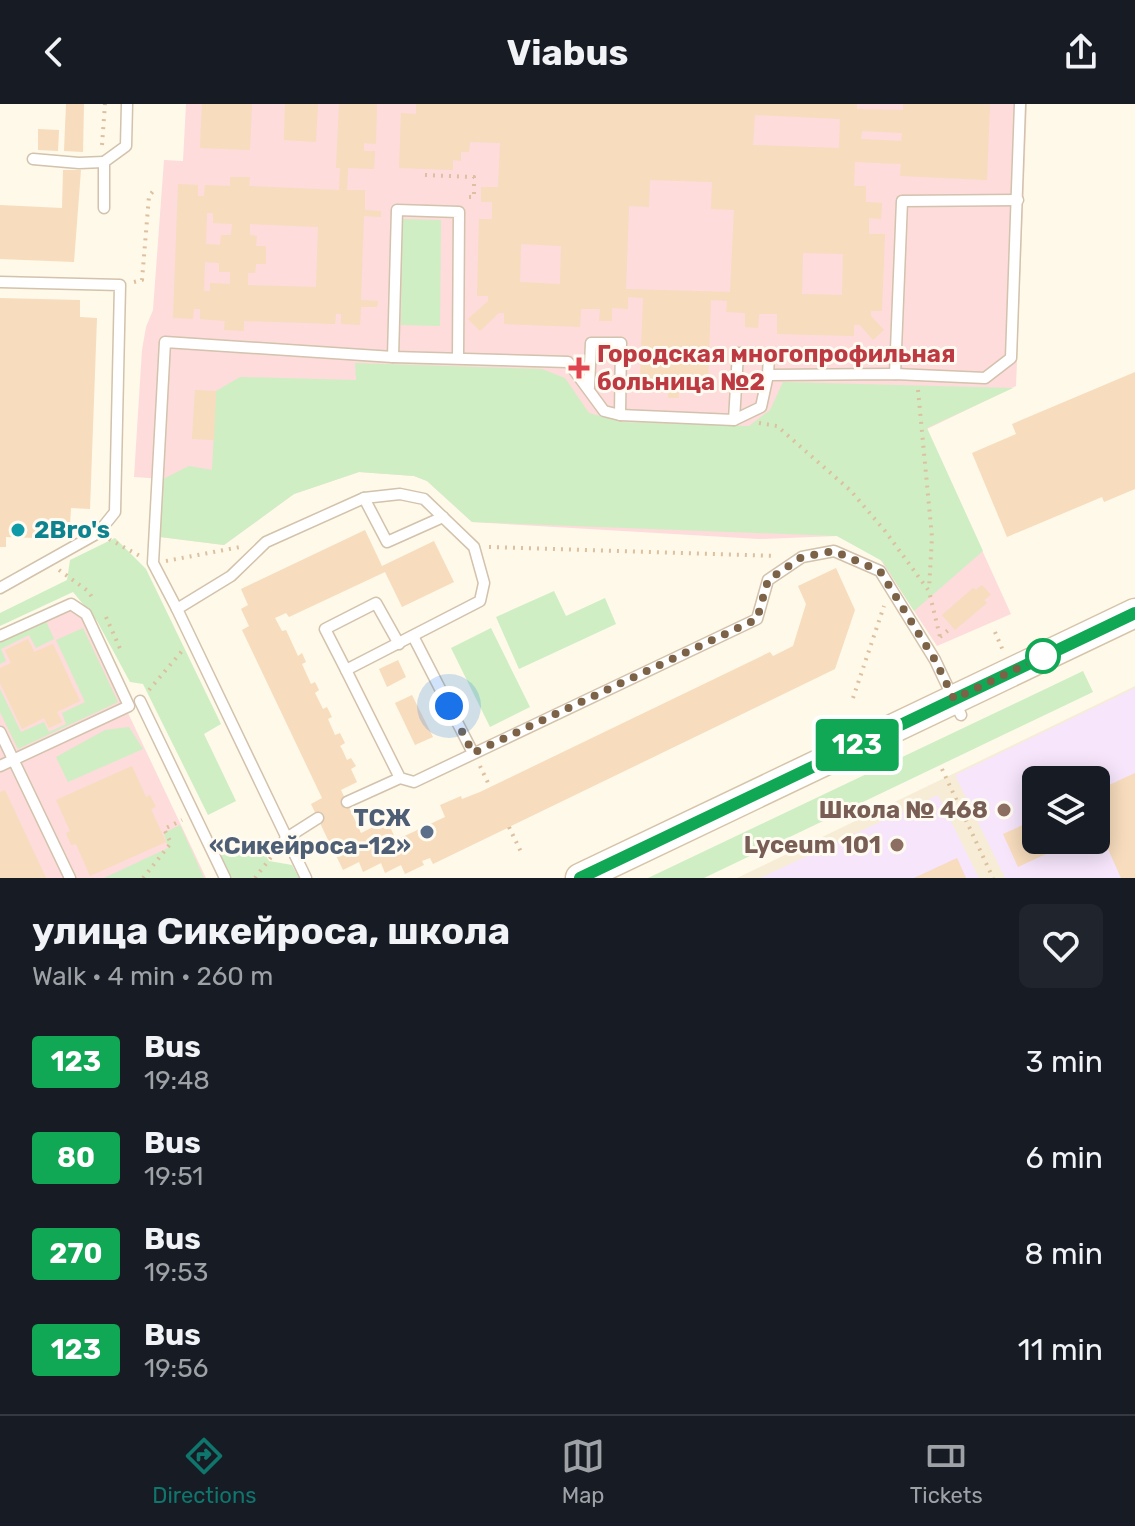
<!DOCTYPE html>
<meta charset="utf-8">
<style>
body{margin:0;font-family:Rubik,sans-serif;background:#20242c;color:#f1f3f6;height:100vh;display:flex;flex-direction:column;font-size:30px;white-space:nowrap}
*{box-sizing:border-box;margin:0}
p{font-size:26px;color:#9ea1a6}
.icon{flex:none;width:44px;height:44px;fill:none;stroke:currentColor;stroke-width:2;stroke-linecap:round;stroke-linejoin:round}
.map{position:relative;height:774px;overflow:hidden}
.panel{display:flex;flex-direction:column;background:#171b24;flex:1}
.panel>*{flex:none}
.badge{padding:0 16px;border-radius:6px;font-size:28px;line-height:52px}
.tools{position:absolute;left:1022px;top:662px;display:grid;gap:16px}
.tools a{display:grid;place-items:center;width:88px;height:88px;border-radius:12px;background:#171b24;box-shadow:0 4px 20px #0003;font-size:40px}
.you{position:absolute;width:40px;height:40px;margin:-20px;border:6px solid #fff;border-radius:50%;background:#1a73e8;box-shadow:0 0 0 12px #1a73e833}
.map>.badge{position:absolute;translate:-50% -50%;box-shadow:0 0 0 4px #fff}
.round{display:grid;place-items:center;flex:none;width:84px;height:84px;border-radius:12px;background:#20242c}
.headline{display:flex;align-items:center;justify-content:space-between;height:136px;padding:0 32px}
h1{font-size:38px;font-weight:700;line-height:60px}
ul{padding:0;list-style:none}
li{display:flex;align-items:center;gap:24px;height:96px;padding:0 32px}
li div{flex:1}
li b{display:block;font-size:30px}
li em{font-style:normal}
li .badge{min-width:88px;font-weight:700;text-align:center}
header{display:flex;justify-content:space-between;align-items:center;height:104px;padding:0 32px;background:#171b24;font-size:36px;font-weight:700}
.tabs{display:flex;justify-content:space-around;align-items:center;height:112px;border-top:2px solid #363941;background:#171b24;font-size:22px;color:#9ea1a6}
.tabs a{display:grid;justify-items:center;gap:4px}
.tabs .active{color:#0f766e}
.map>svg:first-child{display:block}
.residential{fill:#f7edd6;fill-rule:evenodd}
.education{fill:#f6e5fb;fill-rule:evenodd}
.medical{fill:#fddcdb}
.green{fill:#cfeec4}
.building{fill:#f7dcbd;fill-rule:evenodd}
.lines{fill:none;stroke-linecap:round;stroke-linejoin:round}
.lane-casing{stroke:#d3c2ac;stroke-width:13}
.secondary-casing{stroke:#d6c4a9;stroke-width:31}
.path{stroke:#ddc09f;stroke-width:4;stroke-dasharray:2 6;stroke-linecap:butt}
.lane{stroke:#fff;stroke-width:10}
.secondary{stroke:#fff;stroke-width:28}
.line-casing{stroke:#fff;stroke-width:18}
.line{stroke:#10a855;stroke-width:12}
.walk{stroke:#7c6348;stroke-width:8;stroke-dasharray:0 14.4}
.health-dot{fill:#e0444e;stroke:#fffbf1;stroke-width:3}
.culture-dot{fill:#0f9aa8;stroke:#fffbf1;stroke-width:3}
.stop-dot{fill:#fff;stroke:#10a855;stroke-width:4}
.education-dot{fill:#8d6e63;stroke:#fffbf1;stroke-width:3}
.service-dot{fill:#5c6f8a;stroke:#fffbf1;stroke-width:3}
.labels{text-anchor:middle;stroke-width:6;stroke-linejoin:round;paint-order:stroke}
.health-label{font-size:24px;font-weight:bold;fill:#be3a42;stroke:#fffbf1;text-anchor:start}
.culture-label{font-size:24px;font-weight:bold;fill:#0d838f;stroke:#fffbf1;text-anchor:start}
.education-label{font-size:24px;font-weight:bold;fill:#785e54;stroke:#fffbf1;text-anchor:end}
.service-label{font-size:24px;font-weight:bold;fill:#4e5e75;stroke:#fffbf1;text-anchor:end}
</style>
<header><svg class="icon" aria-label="back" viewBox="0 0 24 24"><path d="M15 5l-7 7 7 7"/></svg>Viabus<svg class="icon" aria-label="share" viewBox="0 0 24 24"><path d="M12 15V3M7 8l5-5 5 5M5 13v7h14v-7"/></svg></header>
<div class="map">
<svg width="1135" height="774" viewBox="0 0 1135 774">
<rect width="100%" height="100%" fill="#fef9e9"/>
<path class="residential" d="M1135 582V774H737ZM1036 676H1096V736H1036Z"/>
<g class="education">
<path d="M1135 584V774H1005L955 671ZM1036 676H1096V736H1036Z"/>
<path d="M938 691 979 774H760Z"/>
</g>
<g class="medical">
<path d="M186 0H1027L1016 282 927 325 1011 510 937 542 880 455 837 432 759 435 472 418 427 377 414 372 359 368 294 390 224 441 160 433 163 375 134 373 142 246 146 223 153 206 164 56 183 57Z"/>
<path d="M76 499 206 774H0V534Z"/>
</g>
<g class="green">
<path d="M402 115 441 116 440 222 401 221Z"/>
<path d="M355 259 542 265 565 274 589 309 621 318 749 322 770 306 783 278 1013 284 927 324 983 447 914 507 882 457 837 432 472 418 427 377 414 372 359 368 294 390 224 441 160 433 163 375 189 362 212 366 216 287 240 273 356 276Z"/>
<path d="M115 434 146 465 221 620 204 630 236 697 208 711 143 580 130 578 97 517 73 488 0 522V509L67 476 70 456Z"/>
<path d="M554 487 566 512 605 494 616 520 519 565 496 513Z"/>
<path d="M45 515 54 535 36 544 29 531 1 545 6 557 0 560V537Z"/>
<path d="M83 524 118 598 18 645 0 608V585L21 628 44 618 49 628 66 620 62 609 85 598 56 536Z"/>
<path d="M491 524 530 603 490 623 451 544Z"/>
<path d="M1083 567 1093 588 704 774H648Z"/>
<path d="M129 623 143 645 68 678 56 653 105 626Z"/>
<path d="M180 721 204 774H104L168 744 164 729Z"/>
<path d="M260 742 269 757 292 761 299 774H231L220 752 241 743Z"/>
</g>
<g class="building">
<path d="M66 0H84L83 48 64 47Z"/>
<path d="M202 0H252L250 46 200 44Z"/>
<path d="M285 0H318L316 38 284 36Z"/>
<path d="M339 0H377L376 40 364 39V47H375L374 65 348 64 347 86H365V106L381 107V113L364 112 361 196 378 197 377 203H361L360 221 341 220V210H336L335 220 244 217V227L224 226 225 217 200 215V205H194L193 215 173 214 178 80 198 81V92H204L205 81 230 82V73H250L249 82 339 86 340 64H336ZM207 109H213V119L232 120 231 131H221L220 141 206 140ZM250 120 318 123 316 183 248 181V169H255L256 160H266V142H256L257 132 250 131ZM205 158 219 159V168H230V180L210 179V187H204Z"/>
<path d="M416 0H857V5L903 6V0H990L987 76 900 72 901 60 855 58 854 82H866V98L882 99 881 115 869 114V130H885L882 207H871V212L884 226 873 236 860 221H854V232L777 230V210H759L758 224 745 223V209L726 208 727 197 711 196 708 279 699 287 679 286V294H668V286L648 285 640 276 643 194 628 193V205L612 204V217H599L600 205H581L580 223 504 220V209H499L480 227 468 215 488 197V192H477L479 115H492V98H481V83H498L500 39 470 38 469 48H461V57L453 56V66L399 64 401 9 416 10ZM755 11 840 15 839 44 753 41ZM862 27 902 29 901 37 861 35ZM650 76 712 78 711 105 734 106 730 188 626 185 629 102 649 103ZM521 140 561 142 560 180 520 178ZM803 149 843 150 842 191 802 190Z"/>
<path d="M38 25 59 26 58 47 38 46Z"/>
<path d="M63 66H81L74 158 0 155V101L62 104Z"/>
<path d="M0 194 80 196V213L97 214 90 405 71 404 70 421 36 420 35 434 6 433V443H0Z"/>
<path d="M1135 268V385L1104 398 1102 393 1007 433 972 349 1016 330 1012 320Z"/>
<path d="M195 286 216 287 214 336 192 335Z"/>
<path d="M365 426 382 462 434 437 454 478 402 503 385 468 289 513 286 509 275 514 282 527 286 526 298 552 302 549 306 558 302 560 311 580 315 578 319 586 315 589 323 605 327 603 332 613 328 615 335 631 340 629 345 639 340 642 342 645 347 656 351 654 356 662 351 665 357 678 341 686 361 729 387 716 396 736 445 713 440 701 461 692 462 695 480 688 770 548 773 552 793 542 806 500 798 482 836 464 855 506 835 565 433 760 430 754 422 757 424 761 405 770 401 761 385 769 381 759 363 768 359 758 343 766 333 745 338 743 334 736 329 738 311 700 322 694 242 526 249 522 241 505 248 501 241 485Z"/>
<path d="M982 481 991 491 984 496 987 499 955 526 942 511 973 484 976 486Z"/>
<path d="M28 535 34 548 53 540 80 597 57 608 62 618 49 624 44 614 22 625 0 579V564L11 559 5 546Z"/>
<path d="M398 556 406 573 387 583 379 565Z"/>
<path d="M412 591 433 633 415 641 395 599Z"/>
<path d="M132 662 146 693 150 691 156 703 151 705 166 738 90 772 76 740 71 741 66 729 70 727 56 696Z"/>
<path d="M1135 669V774H1121L1099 725 1096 727V687Z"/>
<path d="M5 686 46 774H0V688Z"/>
<path d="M1036 715V736H1076L1018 763 1003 730Z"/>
<path d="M957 754 966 774H914Z"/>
</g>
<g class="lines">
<defs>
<g id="lane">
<path d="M33 55 79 59 104 58"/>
<path d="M104 104V58L126 42 127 0"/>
<path d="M0 178 120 181 115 408 98 429 0 484"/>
<path d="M393 253 397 106 459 108 458 254"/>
<path d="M895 270 902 97 1018 96"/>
<path d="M589 283 591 239H621L620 311"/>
<path d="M734 316 738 249 769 251 768 271"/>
<path d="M364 394 387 438 443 413"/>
<path d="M177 505 153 459 165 238 393 253 568 258 604 307 620 311 734 316 761 303 768 271 895 270 985 274 1011 254 1020 0"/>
<path d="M0 532 71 500 86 510 129 602 0 662"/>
<path d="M413 532 473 649"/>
<path d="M346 566 325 525 376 499 399 540"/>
<path d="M140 597 225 774"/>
<path d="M0 628 70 774"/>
<path d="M347 698 400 674"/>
<path d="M285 735 318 714"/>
<path d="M306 774 177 505 231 472 266 438 364 394 400 390 424 395 474 443 484 479 480 497 346 566 400 674 414 678 757 515 768 476 802 453 834 447 880 467 935 556 961 611"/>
</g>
<path id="secondary" d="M580 774 1135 509"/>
</defs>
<use href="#lane" class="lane-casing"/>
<use href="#secondary" class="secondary-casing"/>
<g class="path">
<path d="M102 41 105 0"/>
<path d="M425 71 474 73V93H464"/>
<path d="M134 178 142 176 149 92 155 85"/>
<path d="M918 286 932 433 929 485"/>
<path d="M759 319 777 322 851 387 885 427 929 487 941 537"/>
<path d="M109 435 140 452"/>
<path d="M489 443 776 452"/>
<path d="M166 457 240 443"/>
<path d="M59 466 88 487 94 496"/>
<path d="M106 513 122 549"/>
<path d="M995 528 1004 549"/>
<path d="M940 533 952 523"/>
<path d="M149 586 182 547"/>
<path d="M853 594 884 502"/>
<path d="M480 662 490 683"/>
<path d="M942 665 993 774"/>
<path d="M509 723 522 750"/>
<path d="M143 774 171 739 164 725 182 716"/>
<path d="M255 774 278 744"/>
</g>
<use href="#lane" class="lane"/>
<use href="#secondary" class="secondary"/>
</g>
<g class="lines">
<defs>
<path id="line" d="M580 774 1135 509"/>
</defs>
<use href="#line" class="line-casing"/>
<use href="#line" class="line"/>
<path class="walk" d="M449 602 473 649 757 515 768 476 802 453 834 447 880 467 935 556 954 595 1043 552"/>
</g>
<path class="health-dot" d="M575 252h8v8h8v8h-8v8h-8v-8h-8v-8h8z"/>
<circle class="culture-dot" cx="18" cy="426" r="8"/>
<circle class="stop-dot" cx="1043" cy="552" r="16"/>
<g class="education-dot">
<circle cx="1004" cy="706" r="8"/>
<circle cx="897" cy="741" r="8"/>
</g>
<circle class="service-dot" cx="427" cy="728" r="8"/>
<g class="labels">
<g class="health-label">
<text x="597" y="258">Городская многопрофильная<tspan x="597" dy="28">больница №2</tspan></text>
</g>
<g class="culture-label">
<text x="34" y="434">2Bro's</text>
</g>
<g class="education-label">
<text x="988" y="714">Школа № 468</text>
<text x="881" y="749">Lyceum 101</text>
</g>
<g class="service-label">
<text x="411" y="722">ТСЖ<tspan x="411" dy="28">«Сикейроса-12»</tspan></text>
</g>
</g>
</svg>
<div class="tools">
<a><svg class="icon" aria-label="layers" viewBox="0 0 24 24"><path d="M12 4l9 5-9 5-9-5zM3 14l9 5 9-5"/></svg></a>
</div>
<div class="you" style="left:449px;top:602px"></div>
<b class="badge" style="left:857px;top:641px;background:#10a855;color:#fff">123</b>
</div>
<section class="panel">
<div class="headline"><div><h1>улица Сикейроса, школа</h1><p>Walk · 4 min · 260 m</p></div><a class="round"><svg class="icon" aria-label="heart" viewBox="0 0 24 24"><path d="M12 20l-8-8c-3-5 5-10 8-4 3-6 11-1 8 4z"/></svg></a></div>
<ul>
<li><span class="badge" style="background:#10a855;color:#fff">123</span><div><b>Bus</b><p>19:48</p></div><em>3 min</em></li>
<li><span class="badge" style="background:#10a855;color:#fff">80</span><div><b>Bus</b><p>19:51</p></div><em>6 min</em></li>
<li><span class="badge" style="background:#10a855;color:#fff">270</span><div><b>Bus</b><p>19:53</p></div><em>8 min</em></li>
<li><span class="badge" style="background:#10a855;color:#fff">123</span><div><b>Bus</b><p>19:56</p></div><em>11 min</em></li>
</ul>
</section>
<nav class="tabs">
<a class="active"><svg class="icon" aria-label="directions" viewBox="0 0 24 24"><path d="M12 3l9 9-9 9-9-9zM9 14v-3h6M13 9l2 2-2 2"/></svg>Directions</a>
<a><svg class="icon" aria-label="map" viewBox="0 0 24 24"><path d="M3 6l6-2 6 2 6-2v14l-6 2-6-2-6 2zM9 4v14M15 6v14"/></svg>Map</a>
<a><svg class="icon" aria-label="tickets" viewBox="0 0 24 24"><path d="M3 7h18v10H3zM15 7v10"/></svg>Tickets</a>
</nav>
